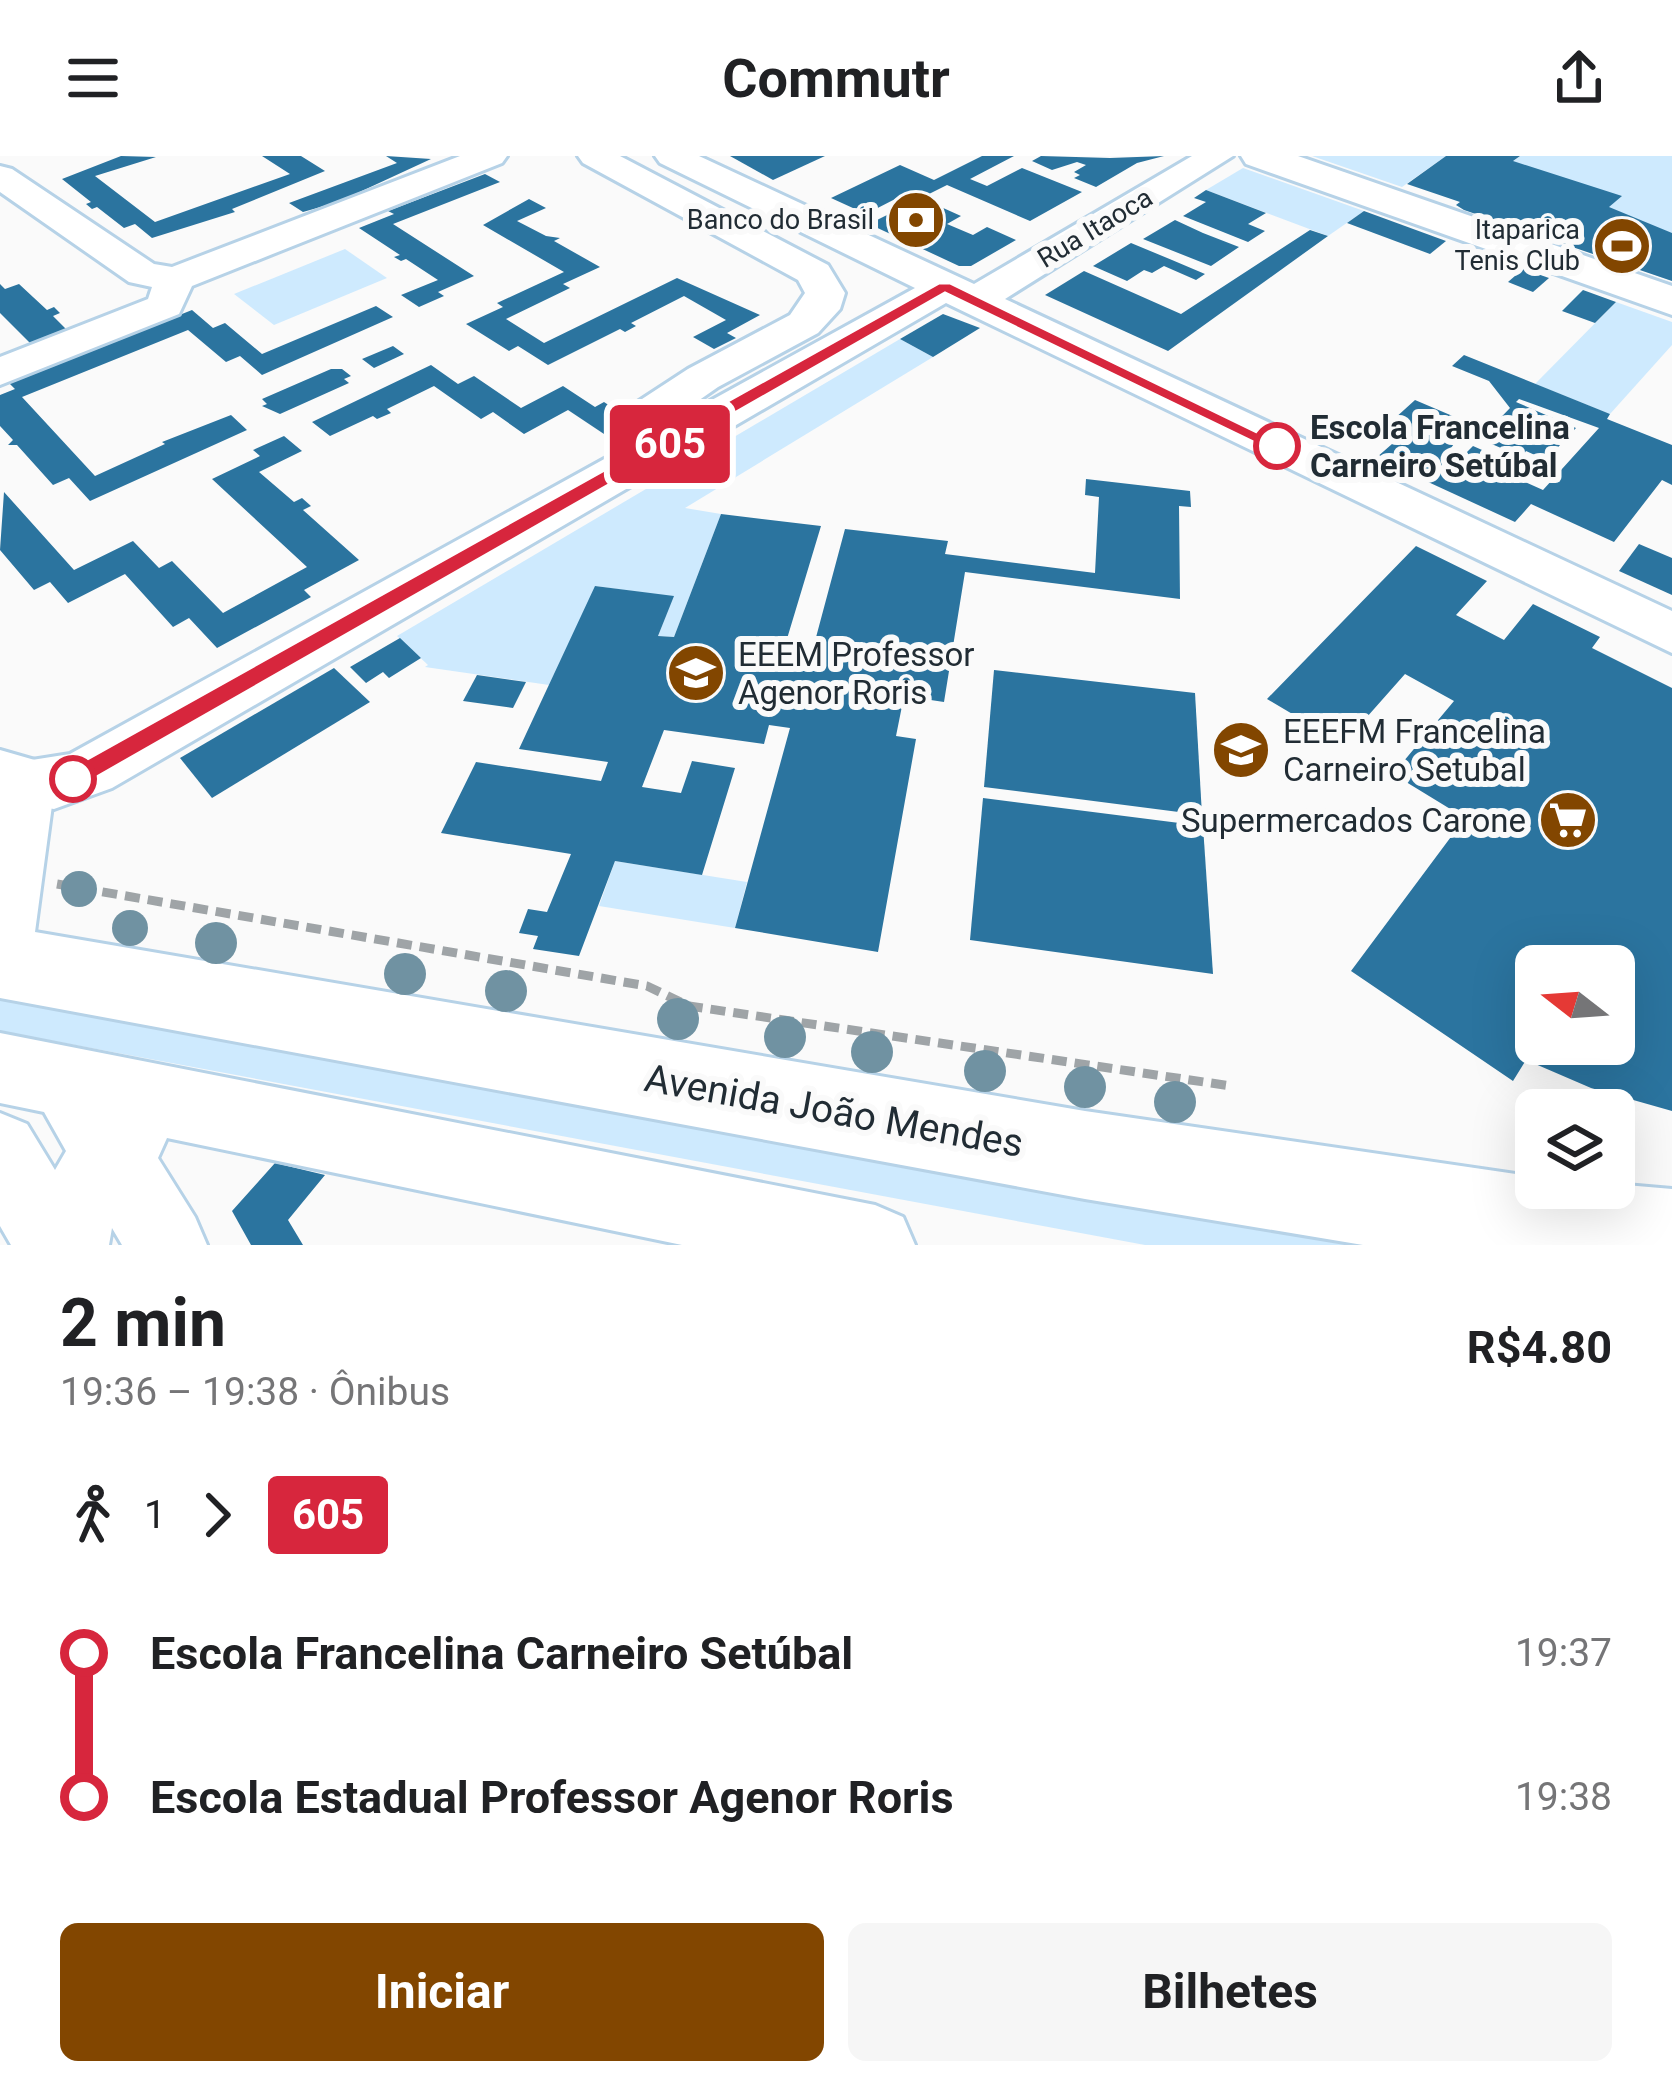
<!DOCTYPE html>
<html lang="pt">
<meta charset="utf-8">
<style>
body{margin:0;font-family:Roboto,sans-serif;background:#f6f6f6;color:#202124;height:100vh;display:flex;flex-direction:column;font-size:45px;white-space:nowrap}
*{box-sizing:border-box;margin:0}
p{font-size:39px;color:#757577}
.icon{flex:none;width:66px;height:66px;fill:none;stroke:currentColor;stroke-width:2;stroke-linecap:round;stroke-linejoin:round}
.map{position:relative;height:1089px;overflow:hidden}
.sheet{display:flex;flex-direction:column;background:#fff;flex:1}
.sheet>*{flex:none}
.badge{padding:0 24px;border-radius:9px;font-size:42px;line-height:78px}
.needle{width:78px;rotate:287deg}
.controls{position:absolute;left:1515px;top:789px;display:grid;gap:24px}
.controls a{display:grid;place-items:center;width:120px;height:120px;border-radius:18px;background:#fff;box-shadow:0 12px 48px #0002;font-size:60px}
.map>.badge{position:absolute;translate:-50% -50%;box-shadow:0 0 0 6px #fff}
.legs{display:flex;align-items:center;gap:18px;height:132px;padding:0 60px;font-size:39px}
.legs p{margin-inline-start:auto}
.head{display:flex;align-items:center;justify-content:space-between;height:204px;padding:0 60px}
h1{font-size:66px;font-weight:700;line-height:90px}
.action{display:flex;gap:24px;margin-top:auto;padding:24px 60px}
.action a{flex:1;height:138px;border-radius:18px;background:#824600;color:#fff;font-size:48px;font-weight:700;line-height:138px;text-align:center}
.action a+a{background:#f6f6f6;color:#202124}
ul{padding:0 60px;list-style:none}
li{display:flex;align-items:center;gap:42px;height:144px;font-size:45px}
li i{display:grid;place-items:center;width:18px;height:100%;margin:0 15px;background:currentColor}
li i::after{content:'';width:30px;height:30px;margin:-15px;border:9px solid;border-radius:50%;background:#fff}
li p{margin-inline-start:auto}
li:first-child i{background:linear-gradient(#0000 50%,currentColor 0)}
li:last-child i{background:linear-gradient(currentColor 50%,#0000 0)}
header{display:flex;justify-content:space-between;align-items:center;height:156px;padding:0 60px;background:#fff;font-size:54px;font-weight:700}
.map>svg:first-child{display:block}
.green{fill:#ceeafe}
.building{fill:#2b749f;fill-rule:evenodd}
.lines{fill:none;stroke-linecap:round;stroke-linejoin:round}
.minor-casing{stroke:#b6d2e7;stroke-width:6}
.major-casing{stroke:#b6d2e7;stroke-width:6}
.path{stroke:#9fa4a7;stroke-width:9;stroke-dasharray:15 8;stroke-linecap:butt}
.minor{fill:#fff;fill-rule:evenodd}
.major{fill:#fff;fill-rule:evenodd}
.tree{fill:#7092a2}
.line-1{fill:#d7263d;stroke:#fff;stroke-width:3}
.stop-1-dot{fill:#fff;stroke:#d7263d;stroke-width:6}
.labels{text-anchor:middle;stroke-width:12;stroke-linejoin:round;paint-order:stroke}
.far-poi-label{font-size:27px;fill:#212c34;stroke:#fafafa;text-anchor:end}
.far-street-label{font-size:27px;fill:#212c34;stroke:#fafafa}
.stop-label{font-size:33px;font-weight:bold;fill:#212c34;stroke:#fafafa;text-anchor:start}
.poi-label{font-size:33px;fill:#212c34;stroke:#fafafa;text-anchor:start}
.near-street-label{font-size:39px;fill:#212c34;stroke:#fafafa}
</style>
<header><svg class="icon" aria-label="menu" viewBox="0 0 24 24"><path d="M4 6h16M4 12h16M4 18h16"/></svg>Commutr<svg class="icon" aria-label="share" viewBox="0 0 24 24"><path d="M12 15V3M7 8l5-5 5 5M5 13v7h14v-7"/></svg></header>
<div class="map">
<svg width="1672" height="1089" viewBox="0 0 1672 1089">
<rect width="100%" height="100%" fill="#fafafa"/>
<g class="green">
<path d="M1312 0H1446L1402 31Z"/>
<path d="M1520 0H1672V125L1456 49Z"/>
<path d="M1243 12 1364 55 1328 80 1206 34Z"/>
<path d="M345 93 387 122 274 169 234 138Z"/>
<path d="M1616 146 1672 166V189L1610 258 1535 228Z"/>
<path d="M900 183 933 201 685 352 721 358 674 481 658 480 673 441 596 430 549 529 425 511 428 509 397 480Z"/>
<path d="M615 705 747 726 735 772 599 750Z"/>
<path d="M0 843 1395 1089H1145L0 875Z"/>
</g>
<g class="building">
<path d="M121 0 156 1 95 20 155 66 290 18 262 0H301L325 15 232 53 235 56 152 82 135 68 124 72 97 51 92 53 86 48 91 46 62 23Z"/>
<path d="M386 0 431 3 338 46 303 56 289 47 397 7Z"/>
<path d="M730 0H825L773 24Z"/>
<path d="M982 0H1014L970 23 987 30 1022 12 1082 36 1030 65 947 29 921 42 961 60 947 68 973 79 987 71 1016 84 971 110H959L869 68 913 46 901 40 866 58 831 42 900 9 934 24Z"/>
<path d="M1041 0 1110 2 1164 0 1137 7 1096 31 1074 22 1080 19 1074 16 1086 9 1077 6 1052 14 1032 5Z"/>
<path d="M1446 0H1520L1513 5 1622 40 1609 51 1672 77V125L1464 54 1456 49 1460 46 1407 28Z"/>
<path d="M485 18 500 26 393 68 474 120 438 136 444 140 419 151 401 139 438 124 406 103 401 105 394 101 400 99 359 72 394 58 388 55Z"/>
<path d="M1206 34 1266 57 1248 68 1265 75 1248 86 1183 60 1206 46 1194 42Z"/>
<path d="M529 43 546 52 517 65 546 80 560 82 554 85 600 111 563 128 570 132 506 163 544 187 677 122 760 159 727 177 736 182 714 193 693 181 726 164 684 140 631 167 636 170 625 176 620 173 548 209 518 190 509 195 466 168 503 151 497 147 564 116 483 69Z"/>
<path d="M1364 55 1446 85 1430 98 1347 67Z"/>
<path d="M1175 64 1203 77 1239 91 1211 110 1143 83Z"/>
<path d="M1310 74 1328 80 1168 195 1045 139 1084 115 1181 158Z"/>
<path d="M1131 87 1172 104 1205 118 1196 124 1164 110 1152 117 1144 114 1127 125 1093 110Z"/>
<path d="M1523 113 1549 122 1533 136 1508 126Z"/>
<path d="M0 128 5 133 19 128 47 154 54 151 60 157 53 160 68 175 32 189 0 157Z"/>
<path d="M1583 134 1616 146 1595 167 1562 155Z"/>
<path d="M376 150 393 161 262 219 240 200 226 206 188 174 22 241 95 320 165 288 162 286 231 259 247 274 90 345 69 322 53 329 17 289H8L13 284 0 270V239L15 233 9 227 192 154 213 172 225 167 262 198Z"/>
<path d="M943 158 980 172 933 201 900 183Z"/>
<path d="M393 190 404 198 374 212 362 203Z"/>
<path d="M1464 199 1610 258 1607 263 1672 289V329L1662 324 1614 386 1531 348 1515 366 1376 302 1400 281 1383 273 1415 244 1469 267 1451 292 1465 298 1473 290 1523 312 1514 321 1543 334 1599 272 1519 243 1516 246 1576 272 1546 304 1526 295 1522 301 1480 283 1510 252 1489 225 1452 210Z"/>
<path d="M431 209 458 228 474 220 521 252 563 230 595 251 604 246 631 264 604 278 568 254 524 278 493 256 481 263 434 230 387 253 391 257 377 263 373 260 330 280 312 266Z"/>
<path d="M331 213H342L351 220 344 223 349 227 280 258 262 250 267 248 262 243Z"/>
<path d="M284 280 302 295 259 316 294 346 302 342 311 350 303 354 359 404 304 434 311 441 217 492 189 462 173 471 125 418 68 447 50 426 34 434 0 394 4 336 74 414 133 385 159 412 172 405 223 457 307 411 212 323 260 300 253 294Z"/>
<path d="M1086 323 1190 335 1191 351 1179 350 1180 443 965 416 944 546 904 540 896 580 916 583 878 796 735 772 790 572 769 569 764 588 664 574 642 631 681 637 692 605 735 612 702 719 615 705 579 800 533 793 538 780 519 777 528 753 547 756 571 698 441 677 476 606 601 625 608 606 519 593 595 430 674 440 658 480 674 481 721 358 821 370 783 496 811 500 845 373 948 385 945 398 1095 417 1099 341 1085 339Z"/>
<path d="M1639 388 1672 402V439L1619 415Z"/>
<path d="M1416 390 1487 425 1456 459 1504 484 1533 448 1600 481 1592 492 1672 532V955L1591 932 1526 904 1513 925 1351 815 1465 662 1393 618 1454 545 1405 518 1343 588 1267 543ZM1536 810H1614V888H1536Z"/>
<path d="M400 482 421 502 389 522 383 516 366 527 350 511Z"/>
<path d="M334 512 370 546 212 642 180 602Z"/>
<path d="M994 514 1195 537 1202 659 984 631Z"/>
<path d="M477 519 526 526 513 552 463 545Z"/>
<path d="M983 642 1203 670 1213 818 970 784Z"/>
<path d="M275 1007 325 1019 288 1064 303 1089H251L232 1055Z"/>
</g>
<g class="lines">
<defs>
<g id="minor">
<path d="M460 0H507L502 7 192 130 179 158 0 229V201L148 143 152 131 129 126 0 36V10L12 13 154 108 172 111Z"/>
<path d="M578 0H620L828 109 845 137 840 153 818 177 718 231 652 277 915 132 660 7 655 0H699L974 128 1192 0H1233L1005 143 1672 455V497L946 147 112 632 54 653 0 645V609L70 598 646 280 632 284 616 280 609 270 616 260 688 213 790 159 805 137 798 124 583 7Z"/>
<path d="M0 877 875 1049 903 1061 915 1089H682L167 982 158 1002 195 1061 207 1089H122L112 1072 109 1089H11L0 1070V957L27 968 55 1014 66 995 44 956 0 947Z"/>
</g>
<g id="major">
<path d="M1241 0H1298L1672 130V159L1246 8Z"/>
<path d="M0 594 45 607 55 627 35 776 1085 955 1536 1021V1032H1614V1028L1672 1033V1089H1363L1085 1043 0 842Z"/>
</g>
</defs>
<use href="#minor" class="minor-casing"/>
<use href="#major" class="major-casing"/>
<path class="path" d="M57 728 647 830 689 850 1231 930"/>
<use href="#minor" class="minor"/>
<use href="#major" class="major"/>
</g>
<g class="tree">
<circle cx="79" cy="733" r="18"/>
<circle cx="130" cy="772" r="18"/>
<circle cx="216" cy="787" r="21"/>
<circle cx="405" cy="818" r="21"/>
<circle cx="506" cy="835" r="21"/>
<circle cx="678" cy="863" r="21"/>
<circle cx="785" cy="881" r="21"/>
<circle cx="872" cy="896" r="21"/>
<circle cx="985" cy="915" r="21"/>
<circle cx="1085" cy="931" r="21"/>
<circle cx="1175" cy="946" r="21"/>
</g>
<path class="line-1" d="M939 127H950L1286 290 1270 294 945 137 81 630H64L60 623 64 616Z"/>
<defs>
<symbol id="bank-disc" viewBox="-11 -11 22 22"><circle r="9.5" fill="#824600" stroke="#fafafa"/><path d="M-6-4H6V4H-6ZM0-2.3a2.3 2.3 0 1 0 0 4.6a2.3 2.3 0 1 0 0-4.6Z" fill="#fff"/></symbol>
<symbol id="stadium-disc" viewBox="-11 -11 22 22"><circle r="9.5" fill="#824600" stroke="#fafafa"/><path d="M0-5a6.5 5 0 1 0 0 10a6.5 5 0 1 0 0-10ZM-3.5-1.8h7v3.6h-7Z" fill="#fff"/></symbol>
<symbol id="school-disc" viewBox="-11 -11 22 22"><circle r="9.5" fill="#824600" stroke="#fafafa"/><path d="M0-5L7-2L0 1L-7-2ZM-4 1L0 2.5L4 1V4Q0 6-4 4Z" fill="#fff"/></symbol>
<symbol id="supermarket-disc" viewBox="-11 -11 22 22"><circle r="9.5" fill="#824600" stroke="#fafafa"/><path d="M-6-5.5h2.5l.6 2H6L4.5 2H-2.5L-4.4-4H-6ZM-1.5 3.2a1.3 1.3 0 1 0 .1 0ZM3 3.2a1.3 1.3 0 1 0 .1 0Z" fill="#fff"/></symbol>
</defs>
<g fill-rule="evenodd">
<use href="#bank-disc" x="883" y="31" width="66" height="66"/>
<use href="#stadium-disc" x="1589" y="57" width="66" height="66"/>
<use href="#school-disc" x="663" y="484" width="66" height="66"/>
<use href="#school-disc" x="1208" y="561" width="66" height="66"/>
<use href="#supermarket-disc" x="1535" y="631" width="66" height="66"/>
</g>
<g class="stop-1-dot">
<circle cx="1277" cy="290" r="21"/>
<circle cx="73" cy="623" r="21"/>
</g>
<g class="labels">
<g class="far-poi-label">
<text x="874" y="73">Banco do Brasil</text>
<text x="1580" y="83">Itaparica<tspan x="1580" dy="31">Tenis Club</tspan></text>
</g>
<g class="far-street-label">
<text transform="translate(1095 72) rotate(-31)" y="9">Rua Itaoca</text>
</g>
<g class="stop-label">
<text x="1310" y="283">Escola Francelina<tspan x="1310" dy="38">Carneiro Setúbal</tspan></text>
</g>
<g class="poi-label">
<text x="738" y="510">EEEM Professor<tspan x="738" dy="38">Agenor Roris</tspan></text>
<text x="1283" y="587">EEEFM Francelina<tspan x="1283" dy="38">Carneiro Setubal</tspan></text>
<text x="1526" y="676" text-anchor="end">Supermercados Carone</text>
</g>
<g class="near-street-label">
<text transform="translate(834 954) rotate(10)" y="14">Avenida João Mendes</text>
</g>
</g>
</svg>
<div class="controls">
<a><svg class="needle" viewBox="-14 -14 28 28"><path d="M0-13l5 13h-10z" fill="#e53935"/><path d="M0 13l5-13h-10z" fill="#757577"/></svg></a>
<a><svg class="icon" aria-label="layers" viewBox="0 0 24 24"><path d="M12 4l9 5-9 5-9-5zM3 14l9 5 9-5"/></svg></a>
</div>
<b class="badge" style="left:670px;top:288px;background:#d7263d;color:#fff">605</b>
</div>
<section class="sheet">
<div class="head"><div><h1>2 min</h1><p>19:36 – 19:38 · Ônibus</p></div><b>R$4.80</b></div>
<div class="legs"><svg class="icon" aria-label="walk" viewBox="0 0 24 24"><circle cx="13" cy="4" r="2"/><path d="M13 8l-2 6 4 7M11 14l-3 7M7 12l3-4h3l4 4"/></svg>1<svg class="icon" aria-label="forward" viewBox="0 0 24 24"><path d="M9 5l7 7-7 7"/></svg><b class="badge" style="background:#d7263d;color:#fff">605</b></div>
<ul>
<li><i style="color:#d7263d"></i><b>Escola Francelina Carneiro Setúbal</b><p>19:37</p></li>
<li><i style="color:#d7263d"></i><b>Escola Estadual Professor Agenor Roris</b><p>19:38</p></li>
</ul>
<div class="action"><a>Iniciar</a><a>Bilhetes</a></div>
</section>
